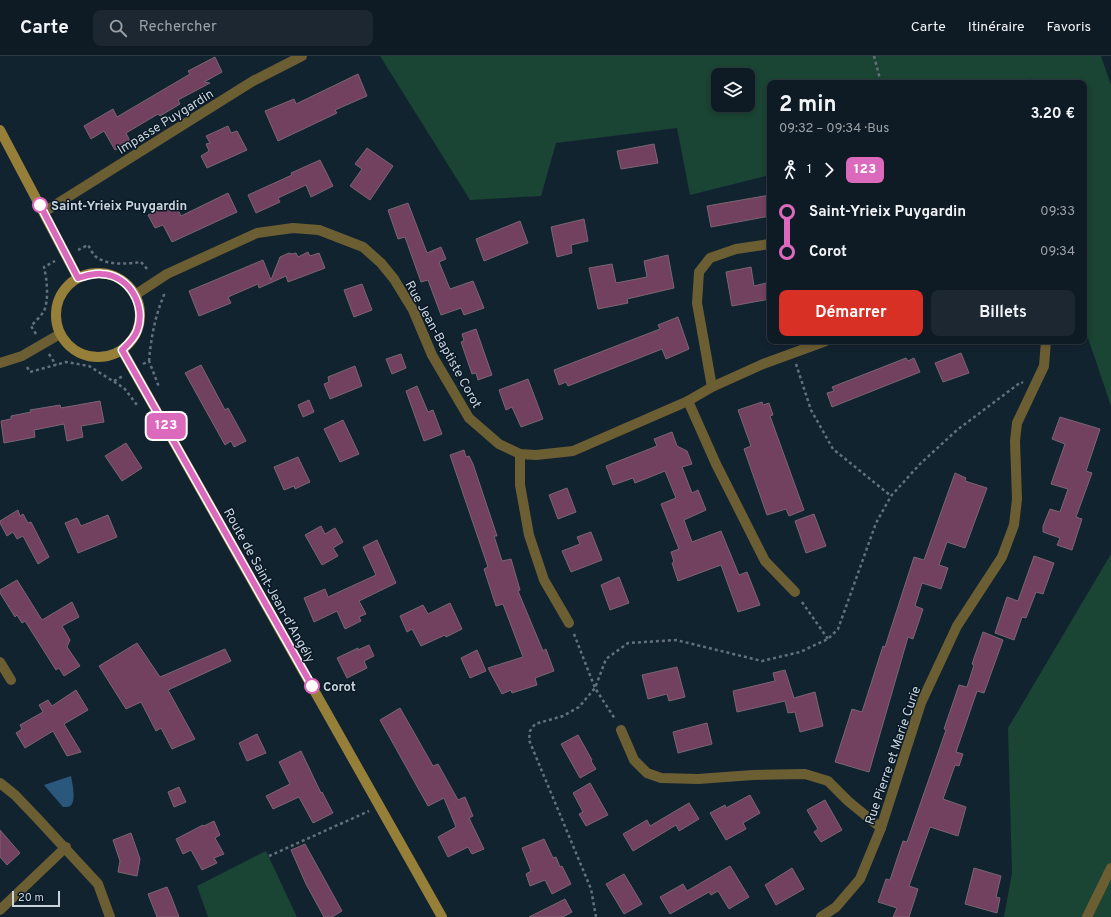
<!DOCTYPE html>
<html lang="fr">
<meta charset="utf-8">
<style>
body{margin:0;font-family:Overpass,sans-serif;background:#1c2731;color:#f1f3f6;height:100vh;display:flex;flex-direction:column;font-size:15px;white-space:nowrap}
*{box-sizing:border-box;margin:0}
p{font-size:13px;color:#9ba1a6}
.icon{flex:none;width:22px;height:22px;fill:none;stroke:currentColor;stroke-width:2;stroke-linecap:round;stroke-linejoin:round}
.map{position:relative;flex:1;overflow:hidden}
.drawer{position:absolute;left:767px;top:24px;width:320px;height:264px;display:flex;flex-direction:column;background:#0e1a24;border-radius:8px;box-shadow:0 2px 6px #0003,0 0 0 1px #2e3841}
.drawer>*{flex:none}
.badge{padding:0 8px;border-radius:6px;font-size:14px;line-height:26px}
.buttons{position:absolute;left:711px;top:12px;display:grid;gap:8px}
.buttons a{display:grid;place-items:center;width:44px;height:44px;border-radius:8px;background:#0e1a24;box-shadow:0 2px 6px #0003,0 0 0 1px #2e3841;font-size:20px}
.scale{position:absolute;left:12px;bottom:10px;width:48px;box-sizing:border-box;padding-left:4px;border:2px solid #c9d3dc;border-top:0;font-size:11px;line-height:14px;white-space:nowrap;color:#c9d3dc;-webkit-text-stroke:3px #091926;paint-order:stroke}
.map>.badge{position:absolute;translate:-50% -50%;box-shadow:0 0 0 2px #fff}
.legs{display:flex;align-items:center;gap:6px;height:44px;padding:0 12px;font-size:13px}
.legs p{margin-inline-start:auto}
.summary{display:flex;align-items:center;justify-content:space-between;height:68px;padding:0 12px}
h1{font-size:22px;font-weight:700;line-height:30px}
.action{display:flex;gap:8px;margin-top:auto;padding:8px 12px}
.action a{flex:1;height:46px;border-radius:8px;background:#d93025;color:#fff;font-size:16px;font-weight:700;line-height:46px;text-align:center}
.action a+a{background:#1c2731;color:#f1f3f6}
ul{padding:0 12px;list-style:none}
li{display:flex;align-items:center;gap:14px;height:40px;font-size:15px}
li i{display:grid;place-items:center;width:6px;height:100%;margin:0 5px;background:currentColor}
li i::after{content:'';width:10px;height:10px;margin:-5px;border:3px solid;border-radius:50%;background:#0e1a24}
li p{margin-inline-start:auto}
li:first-child i{background:linear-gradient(#0000 50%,currentColor 0)}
li:last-child i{background:linear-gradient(currentColor 50%,#0000 0)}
header{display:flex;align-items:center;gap:24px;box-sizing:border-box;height:56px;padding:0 20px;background:#0e1a24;border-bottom:1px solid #2e3841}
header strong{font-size:19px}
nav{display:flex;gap:22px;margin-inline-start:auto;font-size:14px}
.search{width:280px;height:36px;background:#1c2731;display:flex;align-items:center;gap:10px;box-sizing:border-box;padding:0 14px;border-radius:8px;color:#9ba1a6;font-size:15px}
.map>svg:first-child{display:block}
.green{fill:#1a4433;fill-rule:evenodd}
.water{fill:#2a587d}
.building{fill:#71415f;stroke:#7b6572}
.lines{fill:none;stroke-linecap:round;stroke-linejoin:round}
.path{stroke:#63717c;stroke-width:2.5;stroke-dasharray:3 3;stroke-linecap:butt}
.minor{stroke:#6c5e33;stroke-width:10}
.tertiary{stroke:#6c5e33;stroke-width:10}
.secondary{stroke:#968039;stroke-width:10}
.line-1-casing{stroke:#fff;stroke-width:9}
.line-1{stroke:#dc6abc;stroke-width:6}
.stop-1-dot{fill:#fff;stroke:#dc6abc;stroke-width:2}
.labels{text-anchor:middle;stroke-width:3;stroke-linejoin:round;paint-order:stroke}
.street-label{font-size:13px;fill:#c9d3dc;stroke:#091926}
.stop-label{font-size:13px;font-weight:bold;fill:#c9d3dc;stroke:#091926;text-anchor:start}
</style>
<header>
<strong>Carte</strong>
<div class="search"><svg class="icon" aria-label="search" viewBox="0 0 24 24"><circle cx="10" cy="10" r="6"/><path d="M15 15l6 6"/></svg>Rechercher</div>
<nav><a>Carte</a><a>Itinéraire</a><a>Favoris</a></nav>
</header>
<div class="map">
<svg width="1111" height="861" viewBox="0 0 1111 861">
<rect width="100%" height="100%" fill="#122330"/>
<g class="green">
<path d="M380 0H1101L1111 29V350L1084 270V27H1032L1030 22 1025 27H770V119L690 139 677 72 556 87 541 140 470 144ZM718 19H748V49H718Z"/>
<path d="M1111 498V861H1004L1012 817 1008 672Z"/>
<path d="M266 795 297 861H208L197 830Z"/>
</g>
<path class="water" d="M71 720C72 726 77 746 70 750 69 751 65 751 63 751L44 729Z"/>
<g class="building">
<path d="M215 1 222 16 204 26 210 27 178 44 180 48 160 60 158 58 126 77 130 85 115 94 104 75 91 83 84 70 113 53 117 61 190 18 188 15Z"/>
<path d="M358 18 367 40 335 54 337 57 278 85 265 55 294 43 296 48Z"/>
<path d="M228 70 231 77 237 75 247 94 207 112 201 100 209 95 206 88 210 87 206 80Z"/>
<path d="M654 88 658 107 621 113 617 95Z"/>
<path d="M367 92 393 110 370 144 350 130 362 113 355 108Z"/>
<path d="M320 104 333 130 311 141 306 129 278 142 280 146 256 157 248 139 292 119 291 117Z"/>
<path d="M228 137 237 156 172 186 163 169 155 172 148 159 174 146 181 160Z"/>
<path d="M770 139V160L711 171 707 150Z"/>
<path d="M408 147 427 197 441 191 446 203 439 206 450 233 473 225 484 252 464 259 461 252 441 259 428 224 421 226 405 181 398 183 388 154Z"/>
<path d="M584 163 588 185 571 189 572 197 557 201 551 171Z"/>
<path d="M520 165 528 187 484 205 476 183Z"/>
<path d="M308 196 310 200 319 197 325 212 288 226 286 220 259 232 258 228 228 241 231 247 199 260 189 235 263 204 271 224 280 201 289 197 292 198 296 197 298 201Z"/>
<path d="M668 199 674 232 627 243 628 247 598 253 589 212 612 208 616 227 647 221 644 205Z"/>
<path d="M751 211 754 230 770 226V243L732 250 726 216Z"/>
<path d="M362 228 372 254 354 261 344 234Z"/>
<path d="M678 261 689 293 666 303 662 293 568 330 566 326 559 329 554 314 660 273 658 269Z"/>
<path d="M476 273 492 319 478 324 476 317 472 318 461 286 464 285 462 278Z"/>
<path d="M961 297 969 317 943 326 935 307Z"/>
<path d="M401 298 406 312 392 318 386 303Z"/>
<path d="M906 302 908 305 914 302 920 316 832 351 827 337 834 335 832 331Z"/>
<path d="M201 309 225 354 228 352 246 385 234 391 231 385 225 389 185 317Z"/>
<path d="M355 310 362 330 330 343 324 328 329 326 328 321Z"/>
<path d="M528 323 543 363 521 371 512 351 506 354 499 334Z"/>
<path d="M417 330 428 356 433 354 442 378 424 385 406 335Z"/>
<path d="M309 344 314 356 303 361 298 349Z"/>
<path d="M100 345 104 366 81 370 83 381 67 385 64 368 34 374 35 381 4 387 1 365 11 363V360L31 356 30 354 60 349 61 352Z"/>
<path d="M762 346 763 349 769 347 773 359 770 360 804 454 789 460 786 453 767 459 744 393 751 390 738 354Z"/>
<path d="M1060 361 1100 373 1086 415 1092 417 1076 461 1082 463 1072 494 1057 489 1060 482 1043 476V470L1050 453 1060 456 1068 433 1051 428 1065 388 1052 383Z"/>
<path d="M343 364 359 398 340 406 324 373Z"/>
<path d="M672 376 677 390 687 395 692 408 682 411 692 437 698 434 706 454 684 464 692 486 721 475 739 519 747 516 760 549 738 556 721 509 678 525 672 507 674 506 671 496 679 493 661 448 676 442 665 415 635 427 633 422 613 429 606 410 657 390 654 383Z"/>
<path d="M126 387 142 412 122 425 105 400Z"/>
<path d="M464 394 466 401 469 400 473 408 497 480H494L502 505 511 503 520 534 518 535 543 595 546 593 554 615 535 622 537 629 512 637 511 634 502 638 488 612 523 601 503 548 496 550 484 513 488 511 450 399Z"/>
<path d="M298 401 310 426 295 433 294 430 284 434 274 411Z"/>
<path d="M955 417 966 422 965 425 987 432 965 492 947 486 939 509 948 512 941 533 922 527 915 550 923 553 913 583 908 581 869 716 835 706 852 653 862 656 883 590 885 591 914 501 924 504Z"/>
<path d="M567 432 576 456 558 463 549 439Z"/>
<path d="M18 454 20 460 23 458 28 467 31 466 49 501 38 508 23 480 17 483 13 476 7 480 0 467V465Z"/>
<path d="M814 458 826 490 806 497 795 465Z"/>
<path d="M108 459 117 481 78 497 65 467 77 462 81 470Z"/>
<path d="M321 470 325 478 335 472 343 486 333 492 338 500 322 509 305 479Z"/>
<path d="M591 476 602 504 571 516 562 495 580 488 577 481Z"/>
<path d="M377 484 396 527 359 545 366 558 359 561 361 565 345 573 337 555 314 566 304 542 325 533 328 541 376 519 363 491Z"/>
<path d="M1034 500 1054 507 1043 538 1036 536 1026 562 1022 561 1014 584 995 577 1007 541 1018 545Z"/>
<path d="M619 521 629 547 610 554 601 529Z"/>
<path d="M17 524 42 564 72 546 79 561 62 570 70 584 67 591 80 610 64 620 59 612 56 614 25 565 22 567 17 559 15 561 0 537V534Z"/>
<path d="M450 547 462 573 446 581 445 579 421 590 412 573 407 576 400 560 423 549 428 558Z"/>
<path d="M983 576 1003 584 984 637 977 635 956 696 963 698 959 710 955 709 943 743 966 751 958 780 930 771 909 830 918 833 909 861H893L897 852 878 846 886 823 890 824 903 785 907 786 946 674 944 673 959 629 967 631 974 609 972 608Z"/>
<path d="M137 587 160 621 225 593 231 605 168 634 195 683 172 693 161 672 156 675 141 646 126 653 99 610Z"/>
<path d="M369 589 374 600 364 605 367 612 347 622 337 602 358 592V594Z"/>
<path d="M477 594 486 615 470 622 461 602Z"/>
<path d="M677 611 685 641 669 645 667 638 648 643 642 619Z"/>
<path d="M785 614 794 642 815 636 823 670 800 676 795 656 788 657 785 645 737 656 733 635 775 625 773 617Z"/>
<path d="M76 634 88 654 64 668 81 696 67 700 53 675 25 692 16 677 22 673 20 669 43 656 39 649 48 644 52 650Z"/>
<path d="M400 652 433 710 438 708 458 744 465 741 473 760 469 762 484 793 472 798 468 791 448 801 438 781 456 771 444 742 428 750 380 664Z"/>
<path d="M707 667 712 688 678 697 673 676Z"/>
<path d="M257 678 266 697 247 705 239 687Z"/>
<path d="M578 679 592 704 591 705 596 713 580 722 561 688Z"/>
<path d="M301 695 321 737 322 736 333 757 313 767 299 741 273 753 266 740 290 728 279 706Z"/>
<path d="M590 727 608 759 586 770 579 758 583 756 573 737Z"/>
<path d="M179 731 186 746 174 751 168 736Z"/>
<path d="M750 739 760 757 743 767 746 773 726 784 710 757 725 749 726 752Z"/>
<path d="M825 744 842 774 821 786 814 776 818 773 807 754Z"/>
<path d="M689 747 699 763 679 775 676 769 633 795 623 778 647 764 650 770Z"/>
<path d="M214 765 220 779 215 782 224 798 214 802 217 807 202 814 191 794 183 798 176 783 203 769 204 770Z"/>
<path d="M0 774 20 797 7 809 0 801Z"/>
<path d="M131 777 140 803 137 820 118 816 120 805 113 784Z"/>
<path d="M544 783 553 802 556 801 560 811 562 810 571 828 552 838 545 824 530 830 526 818 531 815 522 792Z"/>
<path d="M305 788 342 855 332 861H324L306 828 291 794Z"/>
<path d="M730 810 749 841 729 853 718 835 711 839 709 836 670 858 660 841 683 828 687 835Z"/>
<path d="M792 812 804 833 776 849 765 829Z"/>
<path d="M974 812 1001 820 996 841 1000 842 997 857 965 848Z"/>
<path d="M624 818 642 848 624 858 606 828Z"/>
<path d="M167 831 171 840 179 861H157L148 838Z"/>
<path d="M565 843 572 856 563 861H529Z"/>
</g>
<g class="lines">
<g class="path">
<path d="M874 0 881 27"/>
<path d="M78 194 88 189C90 192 92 197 95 200 107 210 127 208 141 206L149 215"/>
<path d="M36 278 31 270C35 266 41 260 44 255 49 244 47 223 44 211L55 205"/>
<path d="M49 298 56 309"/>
<path d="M149 305C151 282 155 260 164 239L163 236"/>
<path d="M143 308 149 305 159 331"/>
<path d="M796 308 811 354 833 393 891 440"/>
<path d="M27 311 30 316 66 306 89 310 124 332 137 349"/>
<path d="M114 325 123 320"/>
<path d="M802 546 828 583"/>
<path d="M574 578 595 632 615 663"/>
<path d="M269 800 369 755"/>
<path d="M596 861 591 833 529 684 530 675 535 668 563 660 579 651 595 632 606 603 628 587 676 584 762 605 800 596 828 583 838 573 876 467 891 440 920 408 957 374 1021 326 1023 327"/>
</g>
<g class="minor">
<path d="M44 156 253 25 302 0"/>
<path d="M135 239 167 218 257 177 293 172 319 174 363 191 381 207 394 223 413 254 432 299 469 362 499 388 520 398 536 399 573 395 688 345 712 331 763 308 826 285"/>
<path d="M712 331 697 247 699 216 710 202 736 193 770 188"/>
<path d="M688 345 716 408 765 505 795 536"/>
<path d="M520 398V429L529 479 544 524 569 567"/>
<path d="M0 606 11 624"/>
<path d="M621 674 634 704 647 717 661 722 698 723 753 719 805 718 828 725 848 745 881 772"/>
<path d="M0 727 15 739 37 762 98 828 110 861"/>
<path d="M0 854 66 791"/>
<path d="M821 861 836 851 860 823 881 772 921 647 957 570 1002 501 1014 469 1017 443 1015 385 1017 367 1044 310 1046 285"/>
<path d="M1087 861 1111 812"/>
</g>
<path class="tertiary" d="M0 307 22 300 60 278"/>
<g class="secondary">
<path d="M0 74 78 222"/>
<circle cx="98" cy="259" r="42"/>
<path d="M122 294 442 861"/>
</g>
</g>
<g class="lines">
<defs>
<path id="line-1" d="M40 149 78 222C86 220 93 217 102 218 129 219 147 250 137 275 134 283 128 288 122 294L312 630"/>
</defs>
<use href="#line-1" class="line-1-casing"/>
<use href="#line-1" class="line-1"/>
</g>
<g class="stop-1-dot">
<circle cx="40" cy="149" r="7"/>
<circle cx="312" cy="630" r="7"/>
</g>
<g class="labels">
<g class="street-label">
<text transform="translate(165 65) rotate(-32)" y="5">Impasse Puygardin</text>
<text transform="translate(444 288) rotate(61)" y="5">Rue Jean-Baptiste Corot</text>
<text transform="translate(270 529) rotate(61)" y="5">Route de Saint-Jean-d'Angély</text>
<text transform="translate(892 699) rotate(-71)" y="5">Rue Pierre et Marie Curie</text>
</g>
<g class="stop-label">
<text x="51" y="154">Saint-Yrieix Puygardin</text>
<text x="323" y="635">Corot</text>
</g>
</g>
</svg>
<div class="buttons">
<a><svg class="icon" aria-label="layers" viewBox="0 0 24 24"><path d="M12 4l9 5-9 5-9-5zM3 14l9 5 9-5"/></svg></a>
</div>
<div class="scale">20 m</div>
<b class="badge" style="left:166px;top:370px;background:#dc6abc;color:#fff">123</b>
<section class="drawer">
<div class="summary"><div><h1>2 min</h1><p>09:32 – 09:34 · Bus</p></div><b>3.20 €</b></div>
<div class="legs"><svg class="icon" aria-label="walk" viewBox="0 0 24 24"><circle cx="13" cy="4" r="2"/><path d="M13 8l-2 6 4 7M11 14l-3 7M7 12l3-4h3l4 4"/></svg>1<svg class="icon" aria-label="forward" viewBox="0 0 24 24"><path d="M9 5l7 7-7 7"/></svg><b class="badge" style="background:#dc6abc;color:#fff">123</b></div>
<ul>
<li><i style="color:#dc6abc"></i><b>Saint-Yrieix Puygardin</b><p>09:33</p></li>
<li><i style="color:#dc6abc"></i><b>Corot</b><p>09:34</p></li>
</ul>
<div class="action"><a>Démarrer</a><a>Billets</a></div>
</section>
</div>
